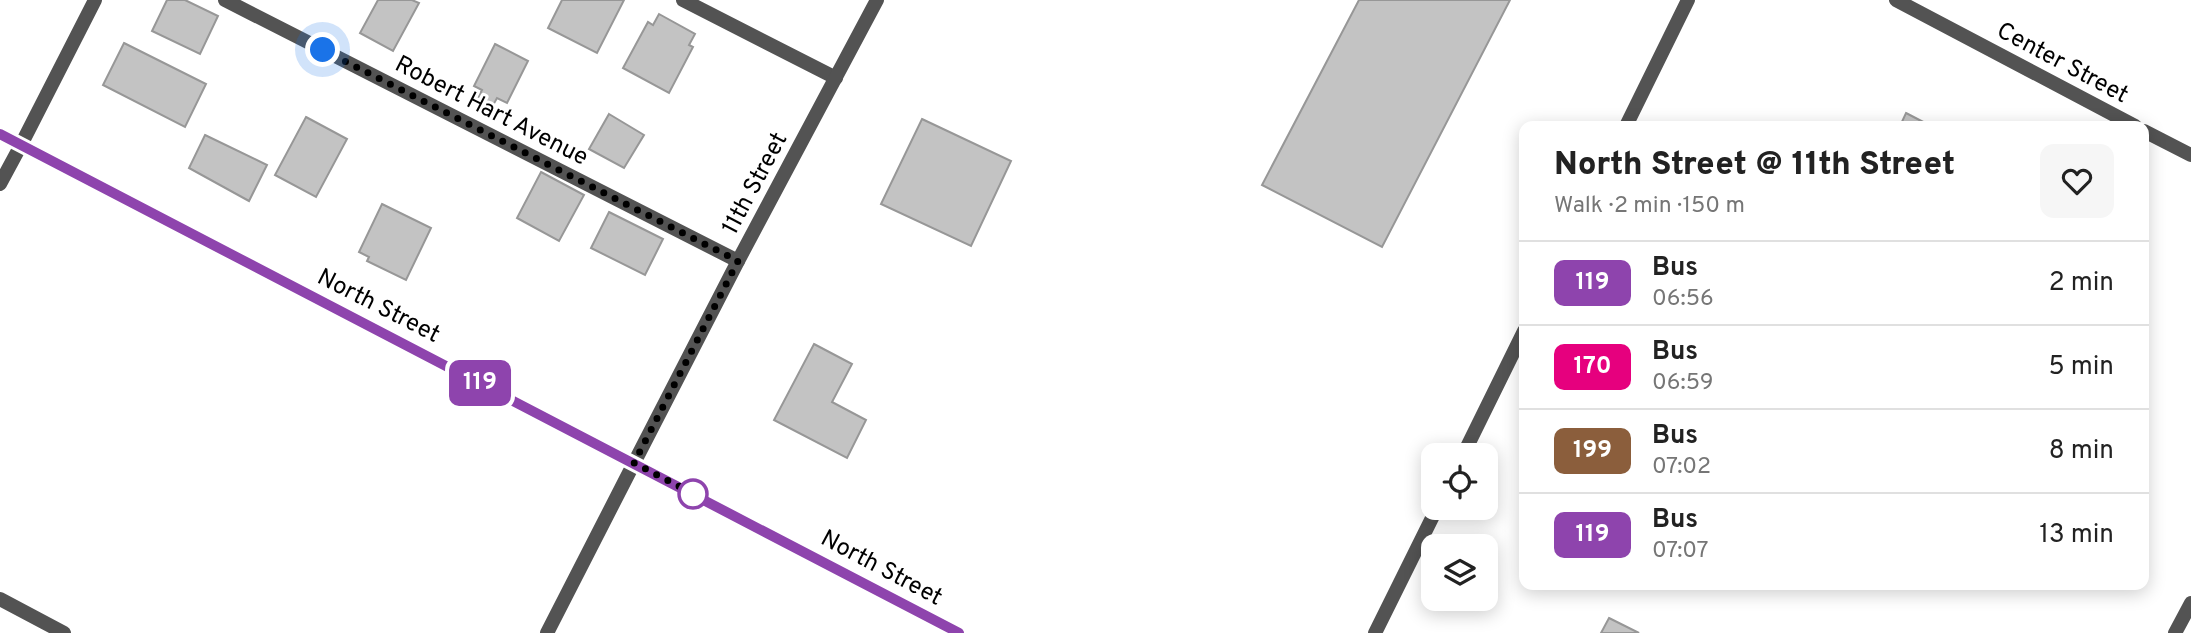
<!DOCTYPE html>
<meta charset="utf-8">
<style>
body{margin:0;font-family:Overpass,sans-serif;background:#f6f6f6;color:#222;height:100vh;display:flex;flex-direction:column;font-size:26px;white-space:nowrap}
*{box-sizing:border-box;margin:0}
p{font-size:23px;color:#767676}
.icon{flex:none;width:38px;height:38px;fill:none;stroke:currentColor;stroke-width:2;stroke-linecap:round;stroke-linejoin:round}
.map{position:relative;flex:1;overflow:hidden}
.drawer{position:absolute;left:1519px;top:121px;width:630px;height:469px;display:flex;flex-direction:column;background:#fff;border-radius:14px;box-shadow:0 4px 18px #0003}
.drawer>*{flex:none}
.badge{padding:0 14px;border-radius:10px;font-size:24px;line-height:46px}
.buttons{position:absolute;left:1421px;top:443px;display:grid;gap:14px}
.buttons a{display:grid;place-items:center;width:77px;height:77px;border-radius:14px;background:#fff;box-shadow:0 4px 18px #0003;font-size:35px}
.you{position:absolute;width:35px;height:35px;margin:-18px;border:5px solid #fff;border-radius:50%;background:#1a73e8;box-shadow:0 0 0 10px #1a73e833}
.map>.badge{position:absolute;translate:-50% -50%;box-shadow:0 0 0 4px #fff}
.round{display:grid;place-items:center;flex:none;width:74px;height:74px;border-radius:14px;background:#f6f6f6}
.head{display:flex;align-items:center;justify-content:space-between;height:119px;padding:0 35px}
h1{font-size:33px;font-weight:800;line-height:52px}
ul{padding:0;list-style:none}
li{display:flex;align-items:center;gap:21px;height:84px;padding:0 35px;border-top:2px solid #e0e0e0}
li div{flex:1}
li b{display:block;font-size:26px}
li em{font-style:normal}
li .badge{min-width:77px;font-weight:700;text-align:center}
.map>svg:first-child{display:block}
.building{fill:#c3c3c3;stroke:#979797;stroke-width:2}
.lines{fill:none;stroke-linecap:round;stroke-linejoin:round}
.lane{stroke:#535353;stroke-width:14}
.street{stroke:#535353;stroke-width:14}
.line-casing{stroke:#fff;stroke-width:16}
.line{stroke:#8e44ad;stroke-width:10}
.walk{stroke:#000;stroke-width:7;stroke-dasharray:0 12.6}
.stop-dot{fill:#fff;stroke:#8e44ad;stroke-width:3.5}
.labels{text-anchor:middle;stroke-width:6;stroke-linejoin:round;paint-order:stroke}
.street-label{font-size:24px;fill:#000;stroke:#fff}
</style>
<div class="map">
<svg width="2191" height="633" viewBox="0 0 2191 633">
<rect width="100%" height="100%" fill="#fff"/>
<g class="building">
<path d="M167 0H185L218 16 200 54 152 31Z"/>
<path d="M378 0H412L419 3 393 51 360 33Z"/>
<path d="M562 0H624L597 53 548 28Z"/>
<path d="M1359 0H1510L1382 247 1262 185Z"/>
<path d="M659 14 695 34 689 45 693 47 669 93 623 68 648 22 653 25Z"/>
<path d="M124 43 206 84 185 127 103 85Z"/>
<path d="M495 44 528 61 507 103 497 98 492 107 477 100 482 90 474 86Z"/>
<path d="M1906 113 1931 126H1900Z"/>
<path d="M609 114 644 135 624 168 589 149Z"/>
<path d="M306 117 347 139 316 197 275 175Z"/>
<path d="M922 119 1011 161 971 246 881 204Z"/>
<path d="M205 135 267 165 249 201 189 168Z"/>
<path d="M541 172 584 195 559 241 517 218Z"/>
<path d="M382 204 431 228 406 280 367 261 369 257 359 252Z"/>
<path d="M609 212 663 239 645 275 591 248Z"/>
<path d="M814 344 852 364 832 402 866 420 847 458 774 420Z"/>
<path d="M1609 618 1639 633H1601Z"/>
</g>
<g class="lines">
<g class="lane">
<path d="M0 184 21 145"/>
<path d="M0 599 64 633"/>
<path d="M547 633 634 463"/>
</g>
<g class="street">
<path d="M225 0 738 261"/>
<path d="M683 0 836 78"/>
<path d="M1896 0 2135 126"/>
<path d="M1626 126 1688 0"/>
<path d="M2144 131 2191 155"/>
<path d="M0 134 959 633"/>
<path d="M21 145 95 0"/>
<path d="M1463 455 1524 331"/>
<path d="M634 463 738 261 877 0"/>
<path d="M1375 633 1437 508"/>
<path d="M2175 633 2191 603"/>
</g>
</g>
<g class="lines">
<defs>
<path id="line" d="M0 134 959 633"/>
</defs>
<use href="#line" class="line-casing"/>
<use href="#line" class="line"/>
<path class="walk" d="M323 50 738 261 634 463 704 499 693 494"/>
</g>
<circle class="stop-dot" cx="693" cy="494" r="14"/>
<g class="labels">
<g class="street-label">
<text transform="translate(2063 62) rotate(28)" y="8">Center Street</text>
<text transform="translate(492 110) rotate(27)" y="8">Robert Hart Avenue</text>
<text transform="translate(754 183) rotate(-62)" y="8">11th Street</text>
<text transform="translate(379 305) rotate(27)" y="8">North Street</text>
<text transform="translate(882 567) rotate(28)" y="8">North Street</text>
</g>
</g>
</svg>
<div class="buttons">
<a><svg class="icon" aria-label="locate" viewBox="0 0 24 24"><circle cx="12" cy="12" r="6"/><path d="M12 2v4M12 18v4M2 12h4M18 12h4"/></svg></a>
<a><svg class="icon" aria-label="layers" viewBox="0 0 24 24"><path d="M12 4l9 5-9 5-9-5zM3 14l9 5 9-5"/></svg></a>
</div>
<div class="you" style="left:323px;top:50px"></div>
<b class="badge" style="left:480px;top:383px;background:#8e44ad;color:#fff">119</b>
<section class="drawer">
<div class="head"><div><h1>North Street @ 11th Street</h1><p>Walk · 2 min · 150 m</p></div><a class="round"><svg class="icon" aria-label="heart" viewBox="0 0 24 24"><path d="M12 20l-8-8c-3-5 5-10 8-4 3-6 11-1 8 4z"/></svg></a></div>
<ul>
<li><span class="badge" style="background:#8e44ad;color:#fff">119</span><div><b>Bus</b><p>06:56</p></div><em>2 min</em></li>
<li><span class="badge" style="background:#e6007e;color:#fff">170</span><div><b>Bus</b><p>06:59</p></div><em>5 min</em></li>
<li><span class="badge" style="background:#8b5e3c;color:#fff">199</span><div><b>Bus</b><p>07:02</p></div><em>8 min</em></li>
<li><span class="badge" style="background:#8e44ad;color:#fff">119</span><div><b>Bus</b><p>07:07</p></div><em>13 min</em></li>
</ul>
</section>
</div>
